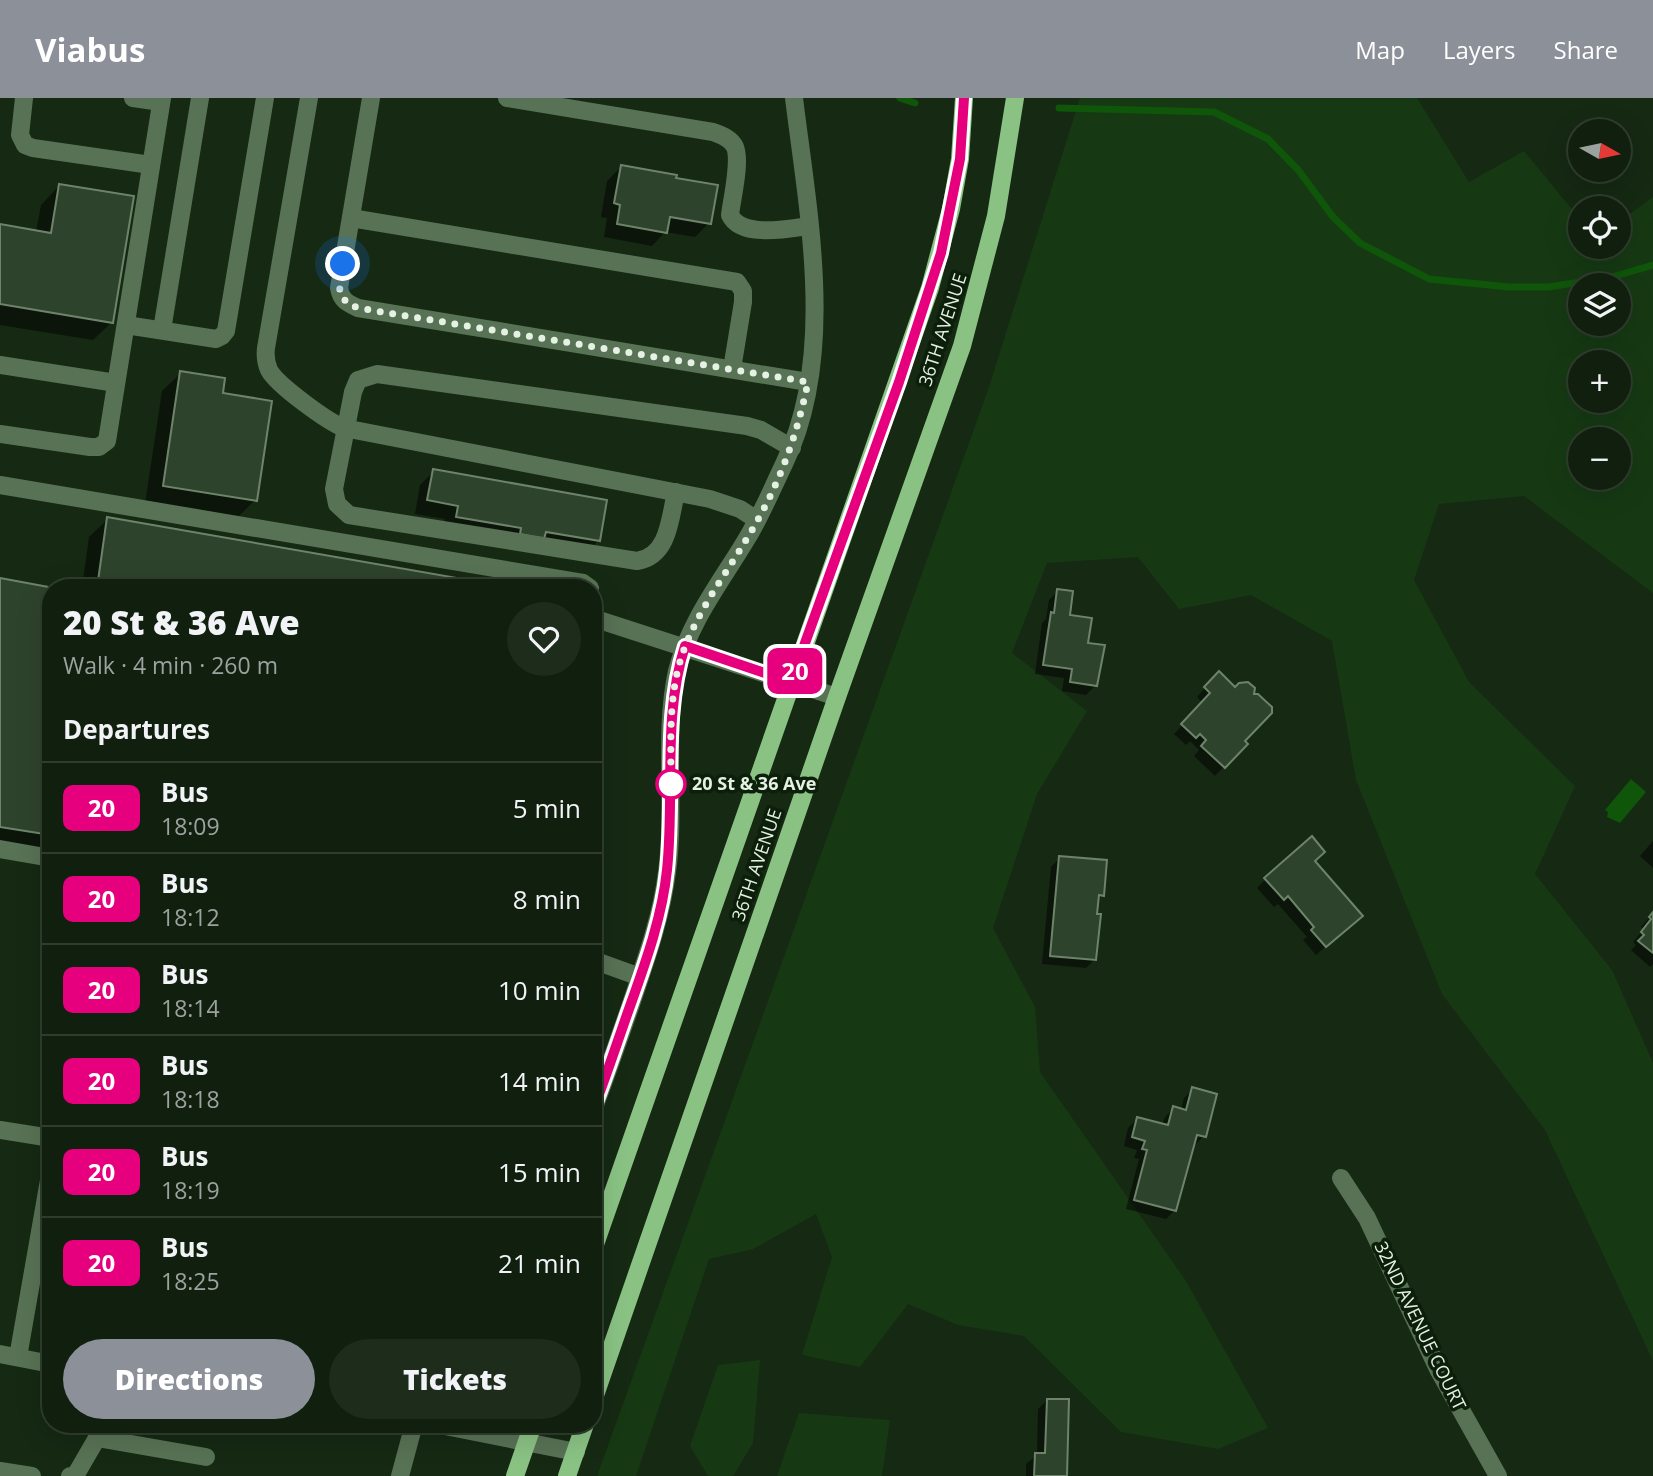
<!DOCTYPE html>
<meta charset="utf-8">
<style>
body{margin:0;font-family:"Open Sans",sans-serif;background:#1e2c1c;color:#f1f3f6;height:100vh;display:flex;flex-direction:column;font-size:26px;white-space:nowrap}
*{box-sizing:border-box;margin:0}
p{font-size:23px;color:#9ca29e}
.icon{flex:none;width:38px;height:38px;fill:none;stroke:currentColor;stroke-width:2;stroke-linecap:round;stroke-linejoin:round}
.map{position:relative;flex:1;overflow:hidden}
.sheet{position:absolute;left:42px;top:481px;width:560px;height:854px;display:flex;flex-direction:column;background:#101f0e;border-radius:28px;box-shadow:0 7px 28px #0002,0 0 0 2px #303d2e}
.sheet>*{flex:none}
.badge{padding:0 14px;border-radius:10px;font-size:24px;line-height:46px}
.needle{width:46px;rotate:99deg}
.fabs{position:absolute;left:1568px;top:21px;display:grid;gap:14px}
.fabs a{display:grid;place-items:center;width:63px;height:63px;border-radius:50%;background:#101f0e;box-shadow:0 7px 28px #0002,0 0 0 2px #303d2e;font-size:35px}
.you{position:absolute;width:35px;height:35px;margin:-18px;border:5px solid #fff;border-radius:50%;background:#1a73e8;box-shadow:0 0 0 10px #1a73e833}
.map>.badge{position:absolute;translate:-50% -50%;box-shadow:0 0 0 4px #fff}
h2{padding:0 21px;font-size:26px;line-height:63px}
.round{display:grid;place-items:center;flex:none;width:74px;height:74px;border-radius:37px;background:#1e2c1c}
.overview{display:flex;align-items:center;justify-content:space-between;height:119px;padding:0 21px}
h1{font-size:33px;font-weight:800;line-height:52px}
.action{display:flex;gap:14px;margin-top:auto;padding:14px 21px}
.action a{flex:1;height:80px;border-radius:42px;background:#8c9099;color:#fff;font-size:28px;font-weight:800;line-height:80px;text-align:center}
.action a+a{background:#1e2c1c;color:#f1f3f6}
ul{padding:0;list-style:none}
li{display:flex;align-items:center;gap:21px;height:91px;padding:0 21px;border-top:2px solid #303d2e}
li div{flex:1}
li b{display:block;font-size:26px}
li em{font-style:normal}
li .badge{min-width:77px;font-weight:700;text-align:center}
header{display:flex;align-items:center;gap:42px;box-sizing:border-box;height:98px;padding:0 35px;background:#8c9099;color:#fff}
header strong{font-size:33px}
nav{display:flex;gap:38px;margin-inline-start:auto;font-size:24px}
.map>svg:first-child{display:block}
.green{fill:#163913;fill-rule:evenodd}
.water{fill:#0f550a}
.shadow{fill:#0007}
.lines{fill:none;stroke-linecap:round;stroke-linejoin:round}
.stream{stroke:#0f550a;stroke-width:7}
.building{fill:#2e432c;stroke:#6d846a;stroke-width:2}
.minor{stroke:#587255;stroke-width:18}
.major{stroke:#8ac284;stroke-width:18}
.line-casing{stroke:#fff;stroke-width:16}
.line{stroke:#e6007e;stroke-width:10}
.walk{stroke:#e4f1e3;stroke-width:7;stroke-dasharray:0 12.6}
.stop-dot{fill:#fff;stroke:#e6007e;stroke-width:3.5}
.labels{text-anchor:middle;stroke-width:7;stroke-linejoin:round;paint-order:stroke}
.street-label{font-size:18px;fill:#e4f1e3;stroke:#0c1f0a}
.stop-label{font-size:18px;font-weight:bold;fill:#e4f1e3;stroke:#0c1f0a;text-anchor:start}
</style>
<header>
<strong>Viabus</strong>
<nav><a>Map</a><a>Layers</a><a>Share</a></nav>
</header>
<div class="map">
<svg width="1653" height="1378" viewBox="0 0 1653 1378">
<rect width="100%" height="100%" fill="#152913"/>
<g class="green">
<path d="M1080 0H1417L1469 84 1524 53 1580 121V149H1619V124L1653 99V495L1524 398 1439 406 1414 482 1469 584 1575 688 1535 776 1612 872 1653 965V1263L1545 1032 1442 896 1356 682 1332 543 1251 497 1179 511 1138 459 1047 465 1012 555 1087 613 1037 696 993 830 1035 909 1040 974 1186 1183 1268 1330 1218 1351 1121 1334 1024 1238 958 1227 908 1206 860 1269 802 1257 832 1159 816 1116 753 1151 709 1161 636 1378H597L988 292ZM1580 187H1619V226H1580ZM1580 264H1619V303H1580ZM1580 341H1619V380H1580Z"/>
<path d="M760 1262 753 1345 733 1378H708L690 1348 718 1267Z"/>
<path d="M799 1315 890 1322 882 1378H777Z"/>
</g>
<path class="water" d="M1631 681 1646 694 1620 725 1607 719 1608 714 1605 712Z"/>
<g class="shadow">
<path d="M621 69 709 125 695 139 665 134 652 148 604 139 607 120 601 119 607 83Z"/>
<path d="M59 88 112 224 93 242 0 227V128L36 134 41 107Z"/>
<path d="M181 275 221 297 255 402 237 420 145 406 162 293Z"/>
<path d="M434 373 598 443 585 456 443 432 445 421 415 416 420 387Z"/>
<path d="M108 421 503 490H82L89 439Z"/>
<path d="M0 482 51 491V758L0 750Z"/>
<path d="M1058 493 1068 518 1086 546 1095 588 1086 597 1062 593 1064 580 1035 576 1042 525 1046 521 1049 502Z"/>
<path d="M1219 575 1242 644 1245 646 1215 678 1194 658 1199 652 1190 643 1186 647 1174 636 1203 605 1197 599Z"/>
<path d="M1653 743V770L1640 758Z"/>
<path d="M1060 760 1102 797 1096 803 1095 861 1086 870 1042 866 1051 769Z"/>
<path d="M1313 763 1351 826 1316 857 1303 842 1307 839 1278 806 1274 809 1257 790 1266 781Z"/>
<path d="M1653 815V866L1650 869 1631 852 1636 847 1633 844 1644 831 1641 829Z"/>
<path d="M1193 991 1204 1038 1195 1047 1193 1046 1175 1112 1166 1121 1126 1111 1139 1061 1134 1060 1137 1052 1124 1048 1128 1030 1137 1021 1162 1027 1165 1019 1174 1010 1181 1012 1184 1000Z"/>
<path d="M1047 1302 1065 1378H1026V1366L1037 1357 1038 1311Z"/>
</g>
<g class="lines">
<g class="stream">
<path d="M900 0 915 5"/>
<path d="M1059 10 1214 14 1268 41 1299 73 1333 119 1360 145 1429 181 1509 189H1548L1608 180 1653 167"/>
</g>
</g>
<g class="building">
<path d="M621 67 677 77 676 80 718 87 711 126 670 119 667 135 617 126 620 107 614 105Z"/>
<path d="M59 86 134 98 113 225 0 206V126L51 135Z"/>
<path d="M180 273 225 280 223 295 272 303 257 403 163 388Z"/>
<path d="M433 371 607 402 600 443 546 434 544 441 520 436 521 430 456 419 458 408 427 402Z"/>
<path d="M107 419 514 490H97Z"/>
<path d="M0 480 54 490H51V737L0 729Z"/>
<path d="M1057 491 1073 493 1070 517 1092 520 1088 545 1105 547 1097 588 1070 584 1072 571 1043 567 1051 514 1054 515Z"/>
<path d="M1219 573 1235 589 1239 585 1248 584 1255 590 1254 596H1258L1272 609V615L1245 643 1248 646 1225 670 1201 648 1206 642 1200 636 1196 640 1181 626 1210 595 1204 589Z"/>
<path d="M1312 738 1325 754 1315 763 1363 818 1326 849 1311 832 1314 829 1288 798 1284 802 1264 780Z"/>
<path d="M1059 758 1107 762 1104 798 1099 797 1097 816H1101L1096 862 1050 858Z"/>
<path d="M1653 814V855L1638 843 1644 837 1641 834 1651 821 1649 819Z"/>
<path d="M1192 989 1217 996 1206 1039 1197 1037 1176 1113 1134 1102 1147 1052 1142 1051 1145 1043 1132 1039 1137 1019 1168 1027 1173 1008 1186 1012Z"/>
<path d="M1047 1301H1069L1067 1378H1034L1035 1355H1045Z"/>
</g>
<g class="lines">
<g class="minor">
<path d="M24 0 20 37 25 47 33 50 151 67"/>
<path d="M133 0 161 4"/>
<path d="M309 0 266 250C265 258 266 265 269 272 277 287 328 324 344 330L710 401 740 411 757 422"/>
<path d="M371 0 339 190C341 202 347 205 358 210L808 284"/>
<path d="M507 0 713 34C721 37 731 40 735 49 741 64 732 100 730 117 741 140 787 131 808 128"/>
<path d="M351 120 737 184 743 193V204L732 271"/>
<path d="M126 227 216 241 222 238 226 233 265 0"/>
<path d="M162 232 200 0"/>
<path d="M0 267 116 285"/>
<path d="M0 336 90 349H99L107 343 162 0"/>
<path d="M0 387 583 485 590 490"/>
<path d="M676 394C670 420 669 458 637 463L349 417 337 406 334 391 353 294 358 282 377 276 747 328 761 332 792 350"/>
<path d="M593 520 837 599"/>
<path d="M0 751 51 760"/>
<path d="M593 862 640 879"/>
<path d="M593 1012C606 979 617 946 629 912 644 867 661 822 667 774 676 709 663 636 677 573 689 524 721 484 746 442 761 418 772 391 784 366 837 258 808 115 794 0"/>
<path d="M0 1032 51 1040"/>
<path d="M1341 1080 1367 1120 1438 1271 1498 1378"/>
<path d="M0 1256 51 1266"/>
<path d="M18 1259 51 1071"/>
<path d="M435 1326 576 1354"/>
<path d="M97 1340 206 1359"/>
<path d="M0 1373 32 1378"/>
<path d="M70 1378H75L97 1340 100 1326"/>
<path d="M400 1378 414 1326"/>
</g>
<g class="major">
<path d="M593 1152 930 190 951 111 960 61 964 0"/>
<path d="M593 1303 837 599 962 248 996 118 1015 0"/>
<path d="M515 1378 533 1326"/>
<path d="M567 1378 585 1326"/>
</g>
</g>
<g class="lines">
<defs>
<path id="line" d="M593 1012C606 979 617 945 629 911 645 866 662 820 667 772 675 697 662 620 685 548L791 584 899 284 941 155 960 61 964 0"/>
</defs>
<use href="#line" class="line-casing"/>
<use href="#line" class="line"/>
<path class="walk" d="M343 166C339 189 334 200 358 210L808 284C796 342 777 392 746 442 725 477 700 510 685 549 668 592 671 640 671 686"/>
</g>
<circle class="stop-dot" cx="671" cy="686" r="14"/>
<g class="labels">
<g class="street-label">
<text transform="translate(943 232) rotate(-72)" y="6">36TH AVENUE</text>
<text transform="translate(757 767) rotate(-71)" y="6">36TH AVENUE</text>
<text transform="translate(1420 1228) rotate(64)" y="6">32ND AVENUE COURT</text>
</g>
<g class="stop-label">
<text x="692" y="692">20 St &amp; 36 Ave</text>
</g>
</g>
</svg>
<div class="fabs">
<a><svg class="needle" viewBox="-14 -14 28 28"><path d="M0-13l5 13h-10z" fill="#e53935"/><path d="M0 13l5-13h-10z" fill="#9ca29e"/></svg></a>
<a><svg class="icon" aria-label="locate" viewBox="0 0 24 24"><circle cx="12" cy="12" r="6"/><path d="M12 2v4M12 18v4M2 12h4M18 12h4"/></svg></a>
<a><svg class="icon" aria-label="layers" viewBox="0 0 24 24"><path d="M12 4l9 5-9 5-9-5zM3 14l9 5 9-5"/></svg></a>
<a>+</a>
<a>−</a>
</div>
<div class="you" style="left:343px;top:166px"></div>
<b class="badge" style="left:795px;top:573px;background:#e6007e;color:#fff">20</b>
<section class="sheet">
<div class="overview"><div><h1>20 St &amp; 36 Ave</h1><p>Walk · 4 min · 260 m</p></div><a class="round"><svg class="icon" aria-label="heart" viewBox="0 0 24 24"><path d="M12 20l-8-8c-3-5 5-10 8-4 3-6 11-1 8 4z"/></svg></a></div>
<h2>Departures</h2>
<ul>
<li><span class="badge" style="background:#e6007e;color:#fff">20</span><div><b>Bus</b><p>18:09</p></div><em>5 min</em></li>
<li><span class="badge" style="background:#e6007e;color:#fff">20</span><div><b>Bus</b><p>18:12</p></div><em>8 min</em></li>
<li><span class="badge" style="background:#e6007e;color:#fff">20</span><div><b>Bus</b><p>18:14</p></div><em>10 min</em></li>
<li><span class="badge" style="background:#e6007e;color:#fff">20</span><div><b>Bus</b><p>18:18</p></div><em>14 min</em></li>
<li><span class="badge" style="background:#e6007e;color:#fff">20</span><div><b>Bus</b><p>18:19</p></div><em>15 min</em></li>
<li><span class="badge" style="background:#e6007e;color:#fff">20</span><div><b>Bus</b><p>18:25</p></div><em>21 min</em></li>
</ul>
<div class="action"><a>Directions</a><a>Tickets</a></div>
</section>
</div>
